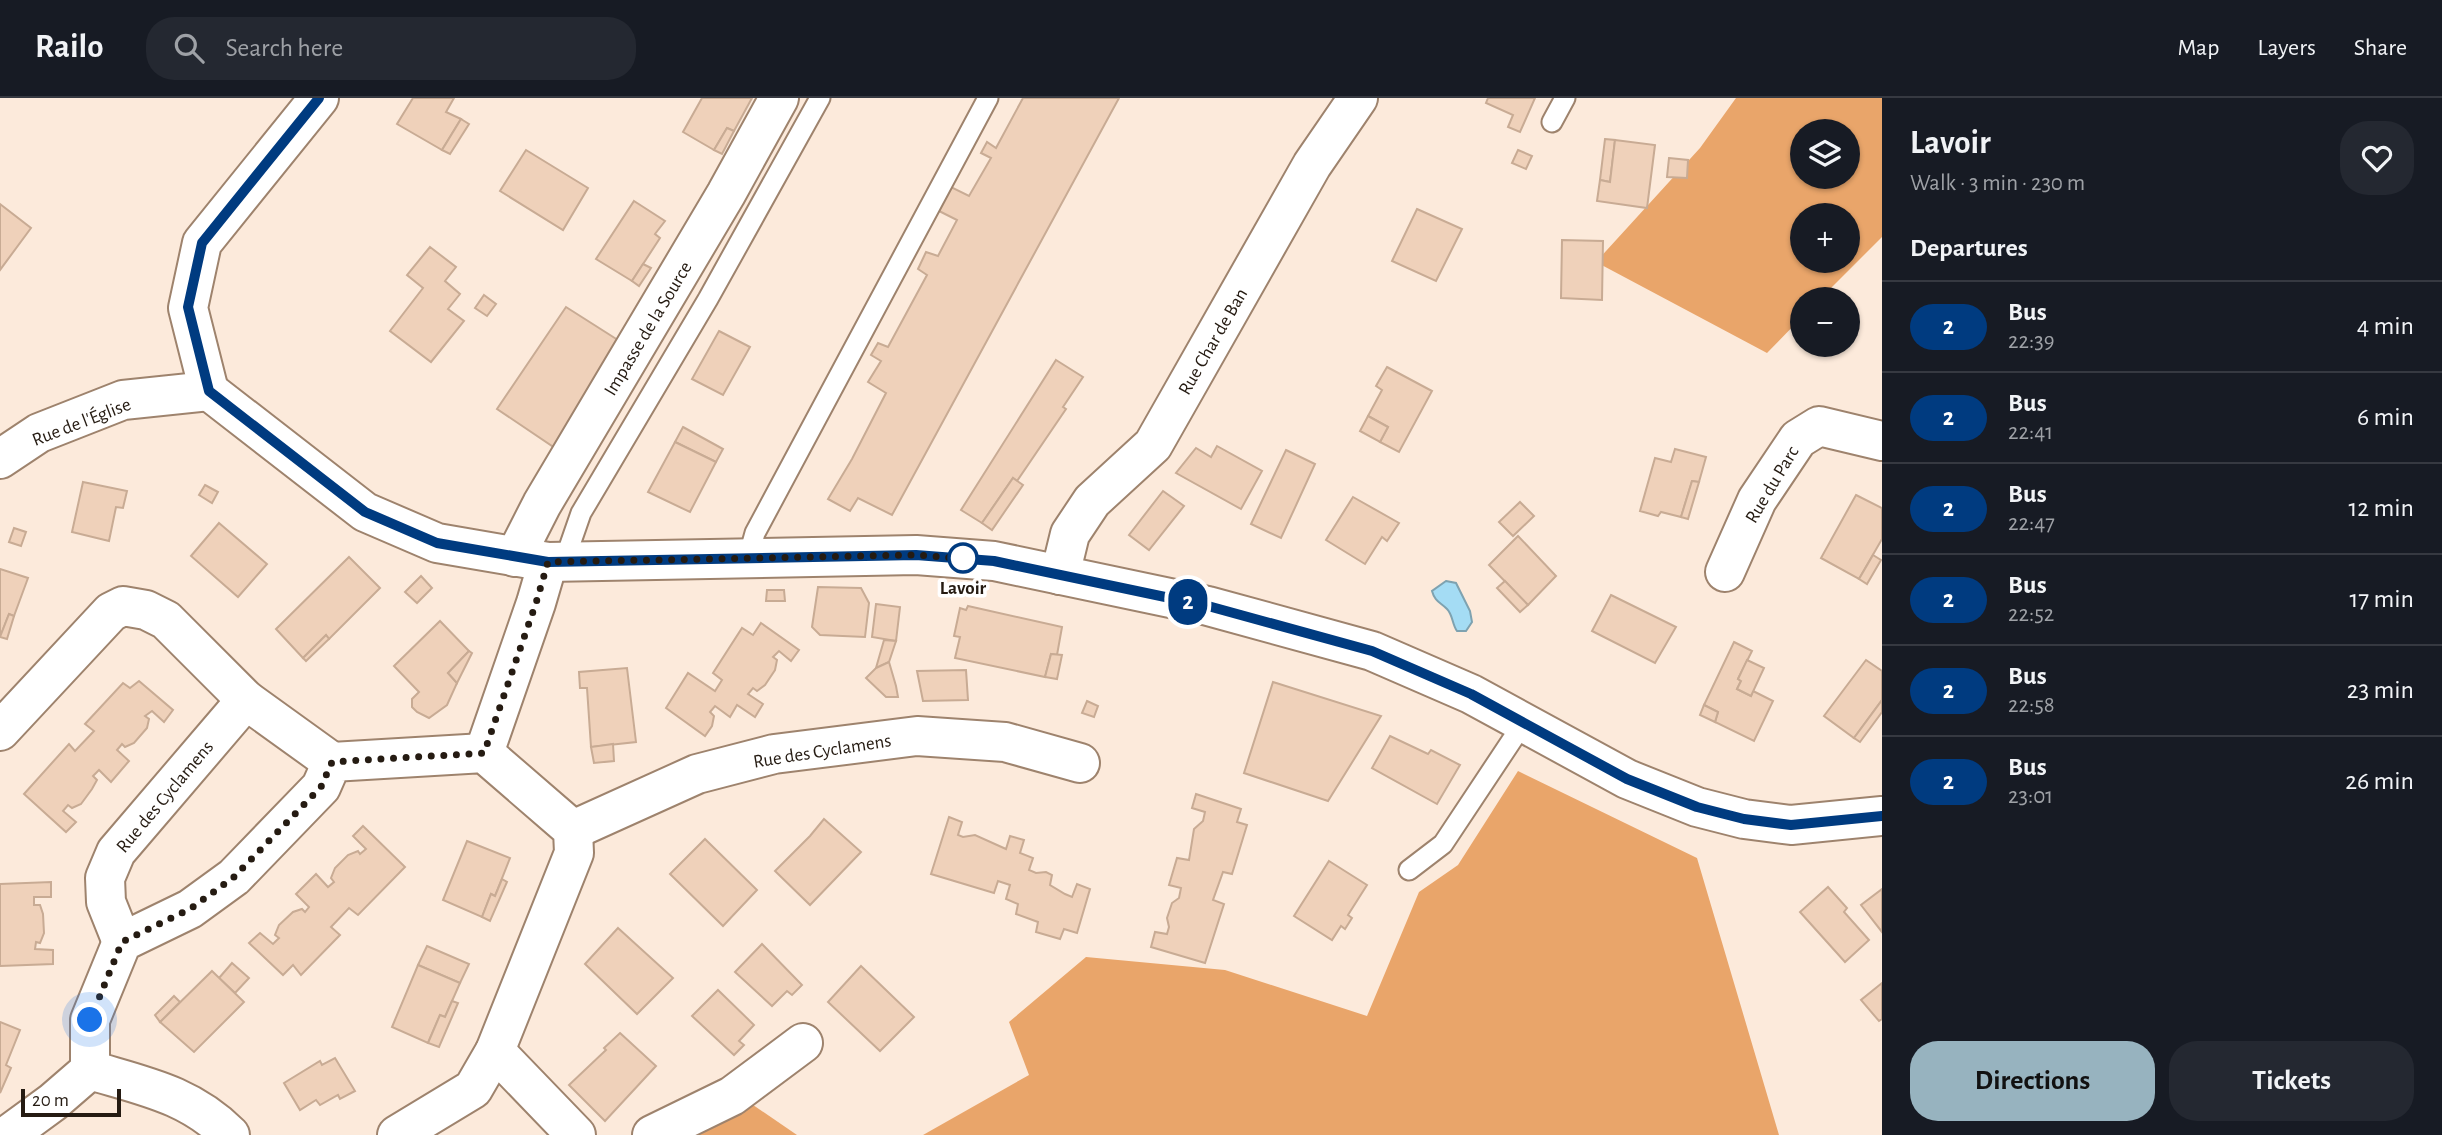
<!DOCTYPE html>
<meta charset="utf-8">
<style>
body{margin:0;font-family:"Alegreya Sans",sans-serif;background:#242831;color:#f1f3f6;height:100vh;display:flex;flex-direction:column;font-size:26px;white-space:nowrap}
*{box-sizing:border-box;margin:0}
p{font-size:23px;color:#9ea1a6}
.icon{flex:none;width:38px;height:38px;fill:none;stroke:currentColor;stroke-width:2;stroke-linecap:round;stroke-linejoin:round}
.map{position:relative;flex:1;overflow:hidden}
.details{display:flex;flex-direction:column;background:#171b24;width:560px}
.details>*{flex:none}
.badge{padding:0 14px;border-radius:23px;font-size:24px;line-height:46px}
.controls{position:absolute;left:1790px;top:21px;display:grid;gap:14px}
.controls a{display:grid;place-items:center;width:70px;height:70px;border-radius:50%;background:#171b24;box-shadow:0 2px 5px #0004;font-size:35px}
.scale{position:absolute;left:21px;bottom:18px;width:100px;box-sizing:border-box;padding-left:7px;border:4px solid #251b12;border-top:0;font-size:19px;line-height:24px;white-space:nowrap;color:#251b12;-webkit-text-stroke:5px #fff;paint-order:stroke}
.you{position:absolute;width:35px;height:35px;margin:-18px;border:5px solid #fff;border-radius:50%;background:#1a73e8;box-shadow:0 0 0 10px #1a73e833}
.map>.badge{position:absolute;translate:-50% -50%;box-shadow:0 0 0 4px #fff}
h2{padding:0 28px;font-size:26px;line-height:63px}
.round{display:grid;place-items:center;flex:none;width:74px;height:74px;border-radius:28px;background:#242831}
.overview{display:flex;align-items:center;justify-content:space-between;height:119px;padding:0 28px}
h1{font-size:33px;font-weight:600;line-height:52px}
.button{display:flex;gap:14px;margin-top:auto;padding:14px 28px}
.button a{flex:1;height:80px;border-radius:28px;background:#97b3bf;color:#111;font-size:28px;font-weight:600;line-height:80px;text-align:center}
.button a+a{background:#242831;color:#f1f3f6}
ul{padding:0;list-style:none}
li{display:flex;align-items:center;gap:21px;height:91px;padding:0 28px;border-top:2px solid #363941}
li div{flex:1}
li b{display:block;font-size:26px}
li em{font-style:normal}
li .badge{min-width:77px;font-weight:700;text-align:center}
header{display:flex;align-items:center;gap:42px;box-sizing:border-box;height:98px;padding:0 35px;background:#171b24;border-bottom:2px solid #363941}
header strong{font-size:33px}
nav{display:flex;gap:38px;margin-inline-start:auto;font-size:24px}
.search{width:490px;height:63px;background:#242831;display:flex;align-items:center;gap:18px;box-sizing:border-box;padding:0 24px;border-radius:28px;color:#9ea1a6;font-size:26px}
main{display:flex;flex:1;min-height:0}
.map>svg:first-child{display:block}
.forest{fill:#e9a56a;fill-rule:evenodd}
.water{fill:#a4dcf4;stroke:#7ea2b0;stroke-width:2}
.building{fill:#efd1ba;stroke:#c8ab94;stroke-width:2}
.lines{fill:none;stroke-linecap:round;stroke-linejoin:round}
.lane-casing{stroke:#9e836d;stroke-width:23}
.street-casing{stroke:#9e836d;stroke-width:42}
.lane{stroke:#fff;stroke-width:19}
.street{stroke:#fff;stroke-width:38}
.line-casing{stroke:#fff;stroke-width:16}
.line{stroke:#003b80;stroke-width:10}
.walk{stroke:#251b12;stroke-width:7;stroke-dasharray:0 12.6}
.stop-dot{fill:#fff;stroke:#003b80;stroke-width:3.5}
.labels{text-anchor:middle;stroke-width:7;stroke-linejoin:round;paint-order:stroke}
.street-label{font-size:19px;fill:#251b12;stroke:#fff}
.stop-label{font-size:19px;font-weight:bold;fill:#251b12;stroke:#fff}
</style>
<header>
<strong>Railo</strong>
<div class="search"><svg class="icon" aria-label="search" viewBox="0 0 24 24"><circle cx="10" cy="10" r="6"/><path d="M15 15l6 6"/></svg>Search here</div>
<nav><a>Map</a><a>Layers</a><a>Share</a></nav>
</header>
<main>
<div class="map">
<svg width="1882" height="1037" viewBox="0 0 1882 1037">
<rect width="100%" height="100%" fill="#fceadb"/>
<g class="forest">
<path d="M1736 0H1882V139L1820 201H1802V219L1767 255 1596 164 1700 50ZM1802 33H1848V79H1802ZM1802 117H1848V163H1802Z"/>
<path d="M1518 673 1697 760 1779 1037H923L1029 977 1009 924 1086 859 1225 872 1367 918 1419 794 1458 767Z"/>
<path d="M721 985 797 1037H637Z"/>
</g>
<path class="water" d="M1446 483 1456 485 1470 513 1472 524 1466 533H1457C1452 526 1453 517 1447 511 1440 504 1435 504 1432 493Z"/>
<g class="building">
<path d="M413 0H454L446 14 461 21 442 52 397 26Z"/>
<path d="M702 0H752L734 33 727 30 714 52 683 34Z"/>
<path d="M1023 0H1119L892 417 858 400 850 413 828 401 852 361 886 295 868 284 881 263 871 257 878 245 888 249 927 177 918 171 926 154 938 158 957 122 937 112 949 88 969 98 991 60 981 55 987 44 996 50Z"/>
<path d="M1488 0H1535L1520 34 1508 29 1513 17 1486 5Z"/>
<path d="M461 21 469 26 450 56 442 52Z"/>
<path d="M727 30 734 33 722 56 714 52Z"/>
<path d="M1605 41 1615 42 1610 84 1600 82Z"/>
<path d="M1615 42 1655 47 1647 110 1597 103 1600 82 1610 84Z"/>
<path d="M526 52 588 90 563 132 500 93Z"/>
<path d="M1518 52 1532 58 1526 71 1512 65Z"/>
<path d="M1669 60 1688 62 1687 80 1667 79Z"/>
<path d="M634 103 665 123 655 136 660 140 632 183 596 161Z"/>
<path d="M0 106 31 130 0 172Z"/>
<path d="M1417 111 1462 131 1436 183 1392 163Z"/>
<path d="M1562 142 1603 143 1602 202 1561 200Z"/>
<path d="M430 149 456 169 445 183 460 196 448 211 464 223 431 264 390 233 423 190 407 177Z"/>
<path d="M643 166 651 170 639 188 632 183Z"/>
<path d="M484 197 496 206 487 218 475 210Z"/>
<path d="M566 209 632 251 561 354 497 311Z"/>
<path d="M719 233 750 249 723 297 692 281Z"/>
<path d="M1056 262 1083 279 1063 309 1066 311 1017 383 1013 380 982 425 961 412Z"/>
<path d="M1387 269 1432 293 1399 354 1380 344 1388 329 1368 318 1382 292 1376 288Z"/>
<path d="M1368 318 1388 329 1380 344 1360 333Z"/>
<path d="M683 329 723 351 716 364 675 344Z"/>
<path d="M675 344 716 364 690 414 648 394Z"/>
<path d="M1217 348 1262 373 1241 411 1176 375 1196 350 1211 359Z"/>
<path d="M1675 351 1706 359 1699 384 1692 383 1681 419 1661 414 1658 418 1640 413 1655 360 1671 364Z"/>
<path d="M1286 352 1315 366 1281 440 1251 426Z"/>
<path d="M1013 380 1023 387 992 432 982 425Z"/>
<path d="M1692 383 1699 384 1688 421 1681 419Z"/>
<path d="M83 384 127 393 123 410 116 409 109 443 72 434Z"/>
<path d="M205 387 218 394 212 405 199 397Z"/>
<path d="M1163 393 1184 408 1149 452 1129 437Z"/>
<path d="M1856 397 1882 410V441L1859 481 1821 460Z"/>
<path d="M1353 399 1399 425 1387 443 1382 439 1365 466 1326 442Z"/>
<path d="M1520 404 1534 418 1513 438 1499 424Z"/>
<path d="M219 425 267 466 238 499 191 458Z"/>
<path d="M14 430 26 434 21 448 9 444Z"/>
<path d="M1518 438 1556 478 1528 507 1489 467Z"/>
<path d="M1873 457 1881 462 1867 486 1859 481Z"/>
<path d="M349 459 380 490 329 541 326 537 303 560 276 531Z"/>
<path d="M0 471 28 480 14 518 9 516 0 539Z"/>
<path d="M421 478 432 490 417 505 405 494Z"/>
<path d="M1505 483 1528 507 1520 514 1497 490Z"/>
<path d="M818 489 861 490 869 505 865 539 820 537 812 529Z"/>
<path d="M767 492H784L785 503H766Z"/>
<path d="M1611 497 1676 529 1655 565 1592 533Z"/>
<path d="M876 506 900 509 896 543 872 539Z"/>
<path d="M968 508 1062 529 1057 557 1051 556 1045 579 955 560 960 539 954 538 960 510 966 512Z"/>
<path d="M9 516 14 518 7 541 0 539Z"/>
<path d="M440 523 469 553 448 575 457 585 447 607 429 620 417 614 412 609V601L419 594 394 568Z"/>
<path d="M761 525 799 552 791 563 779 553 773 559 777 562 775 572 765 587 757 593 753 590 748 596 763 606 755 619 737 607 730 619 715 608 710 614 714 618 712 628 705 638 666 610 688 575 715 593 722 582 713 575 742 530 753 537Z"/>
<path d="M326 537 329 541 306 563 303 560Z"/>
<path d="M884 542 896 543 889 564 876 570Z"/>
<path d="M1734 544 1752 553 1738 581 1741 583 1737 591 1751 598 1753 593 1773 603 1754 643 1715 624 1718 614 1704 607Z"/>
<path d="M469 553 472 555 457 585 448 575Z"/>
<path d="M1051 556 1062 557 1057 581 1045 579Z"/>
<path d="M1747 562 1764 570 1751 598 1737 591 1741 583 1738 581Z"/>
<path d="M1866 562 1882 573V602L1854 640 1824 618Z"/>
<path d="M889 564 896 588 898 599H886L866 580 876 570Z"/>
<path d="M627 570 636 644 591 649 587 590H580L579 574Z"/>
<path d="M966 572 968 602 923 603 917 573Z"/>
<path d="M139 583 173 612 164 624 152 613 145 618 149 621 147 630 134 645 125 649 122 646 117 652 129 663 111 684 99 672 93 678 97 682 92 691 81 706 72 710 68 707 63 713 76 724 66 734 24 696 69 646 75 653 94 633 85 626 123 585 130 590Z"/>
<path d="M1273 584 1381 618 1328 703 1244 675Z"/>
<path d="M1882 602V614L1860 644 1854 640Z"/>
<path d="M1087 603 1098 608 1094 619 1082 615Z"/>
<path d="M1704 607 1718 614 1715 624 1700 617Z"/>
<path d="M1390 638 1428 656 1431 652 1460 667 1437 706 1372 670Z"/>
<path d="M613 646 614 663 594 665 591 649Z"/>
<path d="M1196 696 1241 711 1237 724 1247 727 1232 776 1223 774 1213 802 1224 806 1205 865 1151 849 1155 834 1167 836 1169 829 1167 820 1172 805 1179 800 1181 790 1169 787 1177 760 1189 762 1194 731 1203 723 1205 714 1192 710Z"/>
<path d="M949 719 962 724 958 737 963 739 975 737 1006 751 1010 738 1024 742 1020 755 1033 760 1029 772 1036 775 1046 774 1052 777 1050 787 1065 796 1072 799 1077 786 1090 791 1077 835 1064 831 1060 841 1036 834 1038 824 1016 816 1018 806 1006 801 1010 787 998 783 994 795 931 776Z"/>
<path d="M824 721 861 754 810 807 775 773 810 738Z"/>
<path d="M363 728 405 769 358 817 349 810 331 829 340 837 301 877 293 867 283 877 249 845 260 835 273 846 279 840 275 837 279 827 293 814 302 811 305 814 309 809 296 796 316 776 328 789 334 784 331 780 335 770 348 757 358 753 360 756 366 751 353 738Z"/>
<path d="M705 741 757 792 723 828 670 776Z"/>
<path d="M467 743 510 760 495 798 491 796 482 819 443 802Z"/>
<path d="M1329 763 1367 787 1348 817 1352 820 1345 831 1341 828 1332 842 1294 818Z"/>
<path d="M502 781 507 784 490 823 482 819 491 796 495 798Z"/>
<path d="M51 784V799H34V807H40L43 816 44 835 40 845 36 844 35 851 53 852V866L0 868V786Z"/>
<path d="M1828 789 1847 810 1844 814 1869 842 1845 864 1800 814Z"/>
<path d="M1882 791V834L1861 807Z"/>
<path d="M618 830 673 880 637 916 585 866Z"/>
<path d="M762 846 802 887 792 897 787 893 772 908 735 874Z"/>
<path d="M427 848 469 866 460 885 418 867Z"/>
<path d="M232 865 249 880 235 895 219 880Z"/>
<path d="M418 867 460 885 445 919 440 917 428 945 392 929Z"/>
<path d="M861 868 914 919 880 953 828 904Z"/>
<path d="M212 873 244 904 194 954 160 924Z"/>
<path d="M1882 885V921L1879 923 1861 902Z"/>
<path d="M718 892 754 927 739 943 744 947 734 957 692 918Z"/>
<path d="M174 898 180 904 160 924 155 917Z"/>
<path d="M452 903 458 905 439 949 428 945 440 917 445 919Z"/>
<path d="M0 924 20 932 6 967 11 970 0 995Z"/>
<path d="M620 935 656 968 605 1023 569 987 606 952 604 950Z"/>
<path d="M335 960 355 993 340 1001 338 997 320 1007 316 1002 300 1012 284 985 320 963 322 967Z"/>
</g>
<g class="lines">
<defs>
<g id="lane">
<path d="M1552 24 1565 0"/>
<path d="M748 460 755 435 988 0"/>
<path d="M564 464 581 415 708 201 820 0"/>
<path d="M1409 772 1443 746 1524 624"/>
</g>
<g id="street">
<path d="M209 293 365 414 437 445 548 464 916 457 994 463 1208 508 1372 553 1471 596 1627 681 1697 709 1744 721 1791 727 1882 718"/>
<path d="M209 293 188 210 202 145 319 0"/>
<path d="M0 361 39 335 123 302 209 293"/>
<path d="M515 459 542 406 726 96 779 0"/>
<path d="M1725 474 1757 402 1798 341 1819 328 1882 343"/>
<path d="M1060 477 1070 436 1092 403 1153 347 1312 67 1358 0"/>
<path d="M0 633 111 514 123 508 146 512 166 522 246 602 332 664"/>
<path d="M484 655 536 505 548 464"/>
<path d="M573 732 697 676 774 656 917 638 1005 644 1080 665"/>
<path d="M122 844 106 804 105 780 116 754 246 602"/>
<path d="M495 953 576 1037"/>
<path d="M90 972C143 988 189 996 230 1037"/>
<path d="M8 1037 53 1004 90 972V922L122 844 190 811 234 779 321 689 332 664 484 655 573 732 574 755 495 953 473 991 397 1037"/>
<path d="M652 1037 732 998 803 945"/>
</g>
</defs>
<use href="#lane" class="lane-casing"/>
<use href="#street" class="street-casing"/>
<use href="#lane" class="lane"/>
<use href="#street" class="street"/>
</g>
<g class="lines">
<defs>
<path id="line" d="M319 0 202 145 188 209 209 293 365 414 437 445 548 464 916 457 994 463 1208 508 1372 553 1471 596 1627 681 1697 709 1744 721 1791 727 1882 718"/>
</defs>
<use href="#line" class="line-casing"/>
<use href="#line" class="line"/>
<path class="walk" d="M90 922 122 844 190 811 234 779 321 689 332 664 484 655 536 505 548 464 916 457 968 461 963 460"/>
</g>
<circle class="stop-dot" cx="963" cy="460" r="14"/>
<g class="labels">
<g class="street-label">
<text transform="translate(647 230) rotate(-59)" y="7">Impasse de la Source</text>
<text transform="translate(1212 243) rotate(-60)" y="7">Rue Char de Ban</text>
<text transform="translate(81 323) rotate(-21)" y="7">Rue de l'Église</text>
<text transform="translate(1771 386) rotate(-59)" y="7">Rue du Parc</text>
<text transform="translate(822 652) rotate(-9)" y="7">Rue des Cyclamens</text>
<text transform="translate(164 698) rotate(-50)" y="7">Rue des Cyclamens</text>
</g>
<g class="stop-label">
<text x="963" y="496">Lavoir</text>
</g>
</g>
</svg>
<div class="controls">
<a><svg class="icon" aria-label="layers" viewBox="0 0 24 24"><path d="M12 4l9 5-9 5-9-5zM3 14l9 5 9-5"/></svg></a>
<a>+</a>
<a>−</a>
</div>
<div class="scale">20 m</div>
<div class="you" style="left:90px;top:922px"></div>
<b class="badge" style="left:1188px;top:504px;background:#003b80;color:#fff">2</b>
</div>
<section class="details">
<div class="overview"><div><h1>Lavoir</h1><p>Walk · 3 min · 230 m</p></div><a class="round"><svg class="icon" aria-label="heart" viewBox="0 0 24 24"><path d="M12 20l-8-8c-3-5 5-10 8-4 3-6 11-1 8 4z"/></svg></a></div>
<h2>Departures</h2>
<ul>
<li><span class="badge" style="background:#003b80;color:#fff">2</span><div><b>Bus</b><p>22:39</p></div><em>4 min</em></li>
<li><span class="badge" style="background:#003b80;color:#fff">2</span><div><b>Bus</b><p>22:41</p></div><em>6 min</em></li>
<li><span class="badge" style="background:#003b80;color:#fff">2</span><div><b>Bus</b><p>22:47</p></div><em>12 min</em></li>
<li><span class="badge" style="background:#003b80;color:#fff">2</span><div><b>Bus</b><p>22:52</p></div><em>17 min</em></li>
<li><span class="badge" style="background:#003b80;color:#fff">2</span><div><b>Bus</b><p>22:58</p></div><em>23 min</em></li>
<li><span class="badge" style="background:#003b80;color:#fff">2</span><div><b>Bus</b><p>23:01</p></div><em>26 min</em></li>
</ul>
<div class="button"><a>Directions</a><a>Tickets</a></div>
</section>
</main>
